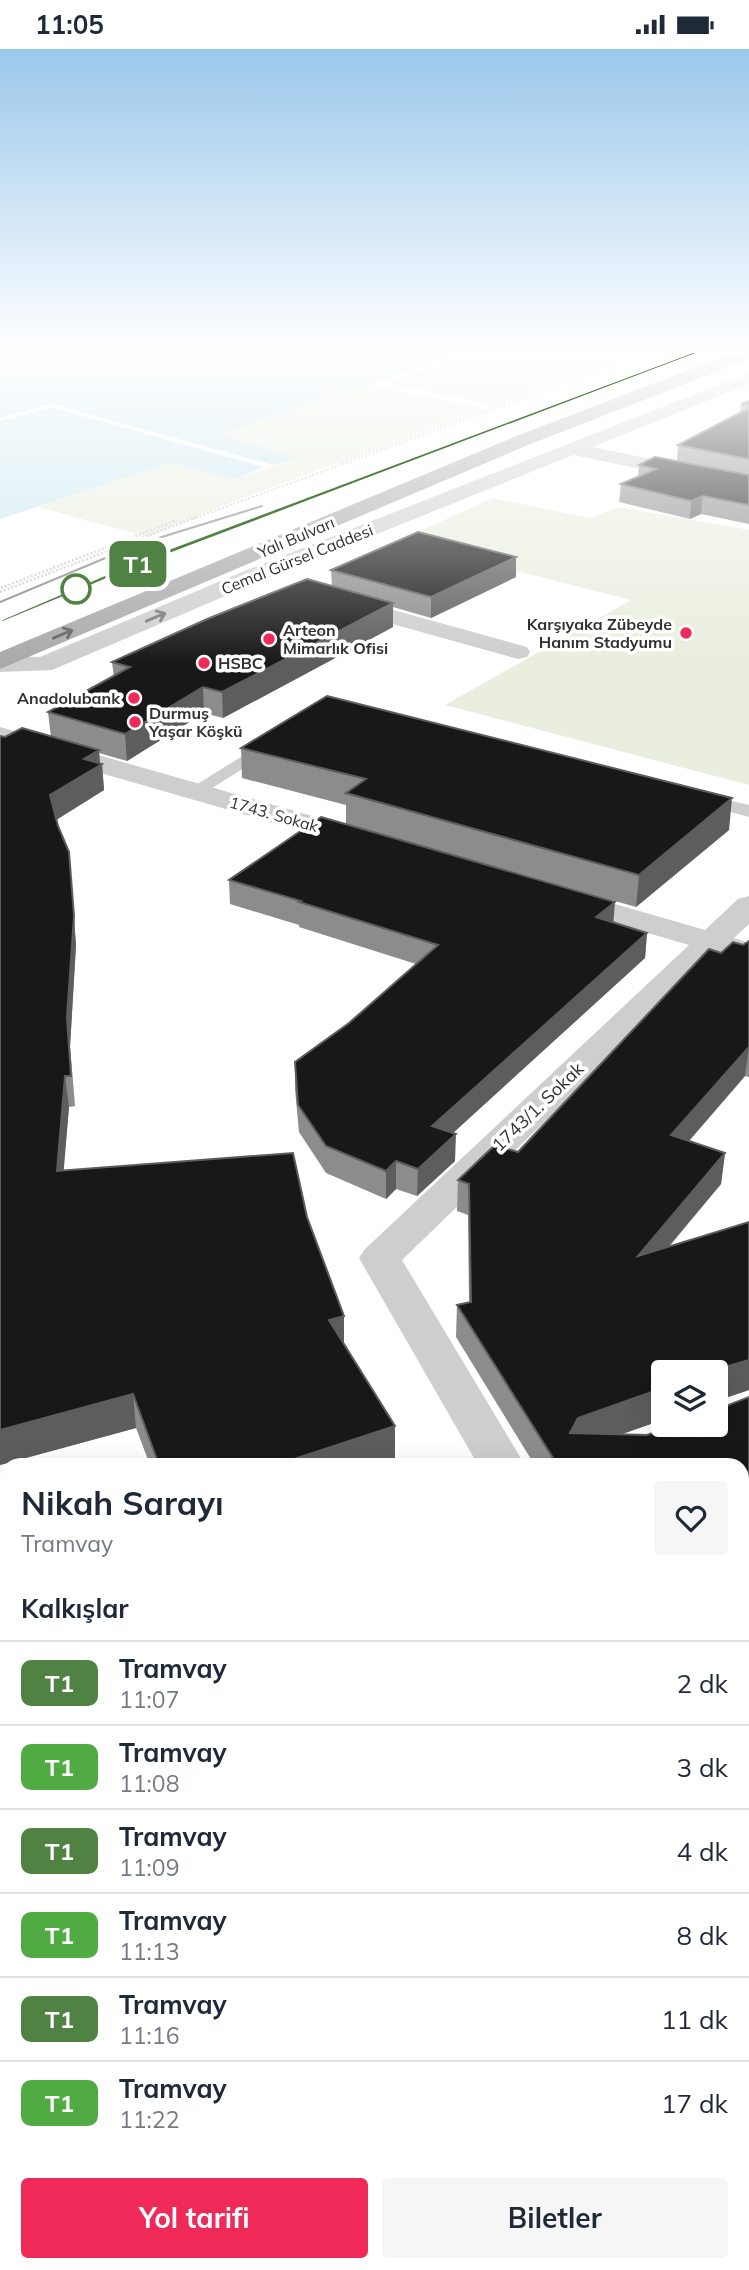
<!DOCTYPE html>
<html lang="tr">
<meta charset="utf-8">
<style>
body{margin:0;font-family:Mulish,sans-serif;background:#f6f6f7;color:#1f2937;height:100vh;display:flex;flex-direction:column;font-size:26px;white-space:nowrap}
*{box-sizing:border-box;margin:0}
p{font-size:23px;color:#747a83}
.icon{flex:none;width:38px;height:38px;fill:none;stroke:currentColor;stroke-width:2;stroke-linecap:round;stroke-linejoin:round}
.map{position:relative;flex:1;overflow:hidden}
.panel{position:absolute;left:0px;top:1409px;width:749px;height:814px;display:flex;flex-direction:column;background:#fff;border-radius:21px 21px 0 0;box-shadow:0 7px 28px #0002}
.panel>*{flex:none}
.badge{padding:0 14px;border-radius:10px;font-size:24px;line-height:46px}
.buttons{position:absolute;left:651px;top:1311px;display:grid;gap:14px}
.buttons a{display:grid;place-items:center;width:77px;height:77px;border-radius:7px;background:#fff;box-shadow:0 7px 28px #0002;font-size:35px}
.map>.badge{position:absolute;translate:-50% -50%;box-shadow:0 0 0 4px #fff}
h2{padding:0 21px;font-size:26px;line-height:63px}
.round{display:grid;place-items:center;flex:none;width:74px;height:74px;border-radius:7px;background:#f6f6f7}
.headline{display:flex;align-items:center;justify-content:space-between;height:119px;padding:0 21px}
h1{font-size:33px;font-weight:700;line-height:52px}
.button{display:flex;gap:14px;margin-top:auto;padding:14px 21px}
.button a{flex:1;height:80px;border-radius:7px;background:#f02a58;color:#fff;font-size:28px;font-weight:700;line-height:80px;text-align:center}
.button a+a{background:#f6f6f7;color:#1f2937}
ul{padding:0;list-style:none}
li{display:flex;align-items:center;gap:21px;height:84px;padding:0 21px;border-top:2px solid #e0e1e3}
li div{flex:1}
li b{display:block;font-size:26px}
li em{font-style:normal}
li .badge{min-width:77px;font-weight:700;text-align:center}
.status{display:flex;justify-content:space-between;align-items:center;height:49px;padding:0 35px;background:#fff;direction:ltr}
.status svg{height:19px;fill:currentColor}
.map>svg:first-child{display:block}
.green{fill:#e9eede}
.water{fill:#c9e6ef}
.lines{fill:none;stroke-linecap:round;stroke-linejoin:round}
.path-far1{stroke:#cecece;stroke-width:2;stroke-dasharray:2 2;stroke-linecap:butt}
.path{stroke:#cecece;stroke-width:2.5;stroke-dasharray:2 2;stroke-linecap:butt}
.lane{fill:#cecece;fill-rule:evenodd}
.street{fill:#cecece;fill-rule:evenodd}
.primary{fill:#a9a9a9;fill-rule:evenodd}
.tram{stroke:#868686;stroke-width:2}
.wall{fill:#8c8c8c}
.shaded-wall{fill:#5d5d5d}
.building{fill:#181818;stroke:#5d5d5d;stroke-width:2}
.oneway{stroke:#787878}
.oneway2{stroke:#616161}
.line{fill:#508243;stroke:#fff;stroke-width:2}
.stop-dot{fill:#fff;stroke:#508243;stroke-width:3.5}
.poi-dot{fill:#f02a58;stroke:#fff;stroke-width:2.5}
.labels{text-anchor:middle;stroke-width:7;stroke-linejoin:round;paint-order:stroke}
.far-street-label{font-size:16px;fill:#313131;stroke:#fff}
.far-poi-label{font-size:16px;font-weight:bold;fill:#313131;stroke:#fff;text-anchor:start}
.street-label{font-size:18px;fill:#313131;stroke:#fff}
</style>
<div class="status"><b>11:05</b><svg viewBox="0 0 49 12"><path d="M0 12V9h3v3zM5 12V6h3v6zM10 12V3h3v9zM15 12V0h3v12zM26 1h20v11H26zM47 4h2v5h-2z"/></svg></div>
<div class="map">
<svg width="749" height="2221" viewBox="0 0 749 2221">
<rect width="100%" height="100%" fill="#fff"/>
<g class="green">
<path d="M479 304H636L493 356 388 334Z"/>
<path d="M369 336 483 359 219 458 148 488 38 458 170 414 235 430 297 409 217 386Z"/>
<path d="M493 449 590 469 619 458 749 481V736L445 656 631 551 398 492Z"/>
</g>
<g class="water">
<path d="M0 304H463L218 386 299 409 273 416 51 355 0 369Z"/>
<path d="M51 358 264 418 235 430 170 414 0 470V372Z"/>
</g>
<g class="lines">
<g class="path-far1">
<path d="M339 414 534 343"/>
<path d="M192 470 649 304"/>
</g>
<g class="path">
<path d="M1 539 175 472"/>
<path d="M0 543 197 468"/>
</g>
<g class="lane">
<path d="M270 690 276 691 279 695 276 699 201 746H189L186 742Z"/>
<path d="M699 744 749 756V768L693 753 690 749Z"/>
</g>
<g class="street">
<path d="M749 324V335L592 398 749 430V442L573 406 258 533 52 621 0 623V607L40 608 242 523Z"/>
<path d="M343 547 527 598 530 603 527 608 518 610 335 559 331 554 335 549Z"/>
<path d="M0 678 372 784 376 790 372 796 361 799 350 796 0 695Z"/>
<path d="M563 840 705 881 738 850 749 847V875L734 889 749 894V914L718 905 402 1211 525 1416H478L359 1209 365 1200 689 896 552 856 547 849 552 842Z"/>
<path d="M749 1541V1581L742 1584V1544Z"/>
<path d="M749 2059V2124L742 2127V2062Z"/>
<path d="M459 2216H536L534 2221H457Z"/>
</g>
<path class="primary" d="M733 304H749V310L528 396 0 620V603L514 388Z"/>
<g class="tram">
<path d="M0 553 139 495 262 457"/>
<path d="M0 571 145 512 695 304"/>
</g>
</g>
<g class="wall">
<path d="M749 352V475L701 465 690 470 619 453 621 435 638 428 639 416 677 412 678 396 740 363 741 355Z"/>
<path d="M516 508V528L431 569 393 558V578L223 669 204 664 127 712 99 704 100 715H102L104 741 56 771 69 803 76 896 70 998 75 1057 69 1058 63 1122 307 1168 344 1267V1296L395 1377V1411L380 1416H150L136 1379 0 1416 5 688H51L48 663 114 628 112 613 332 537 331 521Z"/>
<path d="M241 699 729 781 636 858 346 775V756L242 729Z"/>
<path d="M229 831 613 873 647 884 645 909 453 1084 455 1112 417 1147 396 1140 386 1150 326 1124 299 1083 295 1040V1013L349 974 416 915 299 878V876L230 855Z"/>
<path d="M749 892V1028L745 1027 689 1092 725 1104 721 1135 669 1198 749 1173V1341L716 1352V1356V1323H663V1371L620 1385 647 1386 749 1348V1466L742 1469 534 1415 456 1288 457 1256 469 1253 468 1166 457 1162 458 1131 518 1103 721 904 743 896Z"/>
</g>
<g class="shaded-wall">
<path d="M703 447 701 465 690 470 691 452Z"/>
<path d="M516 508V528L431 569V548Z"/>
<path d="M393 554V578L223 669 222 643Z"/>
<path d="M203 638 204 664 127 712 125 685Z"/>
<path d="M99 701 100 716 102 715 104 741 53 773 50 746 84 710Z"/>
<path d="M732 749 729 781 636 858 639 826Z"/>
<path d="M69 803 76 896 70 998 75 1057 67 968Z"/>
<path d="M615 853 613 878 596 868Z"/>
<path d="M647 884 645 909 431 1104 432 1077Z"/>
<path d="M749 998 745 1027 668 1116 671 1086Z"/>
<path d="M65 1027 69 1058 61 1154 57 1122Z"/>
<path d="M456 1085 455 1112 417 1147 418 1120Z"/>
<path d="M725 1104 721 1135 634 1238 638 1207Z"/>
<path d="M396 1112V1140L386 1150V1122Z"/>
<path d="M344 1267V1300L329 1271Z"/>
<path d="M749 1311V1341L716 1352 718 1320Z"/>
<path d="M663 1339 662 1371 575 1402 570 1384 578 1369Z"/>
<path d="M133 1345 136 1379 0 1416V1381Z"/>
<path d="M395 1377V1411L380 1416H276Z"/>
<path d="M749 1435V1466L742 1469V1438Z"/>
<path d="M7 1709V1744L0 1746V1711Z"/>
<path d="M749 1979V2011L742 2014V1982Z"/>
<path d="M12 2216H64L65 2221H0Z"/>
</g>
<g class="building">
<path d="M749 352V356L741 355Z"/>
<path d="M749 359V410L678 396Z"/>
<path d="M655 408 749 426V456L703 447 691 452 621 435 656 420 639 416Z"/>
<path d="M418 483 516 508 431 548 331 521Z"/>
<path d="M307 530 393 554 222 643 203 638 125 685 48 663 130 618 112 613 207 570Z"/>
<path d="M327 647 732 749 639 826 346 744 366 730 241 699Z"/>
<path d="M22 679 99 701 84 710 102 715 50 746 58 777 69 803 74 867 67 968 71 1027H65L57 1122 293 1104 307 1168 344 1267 329 1271 395 1377 276 1416H159L133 1345 0 1381V687L5 688Z"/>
<path d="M321 768 615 853 596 868 647 884 432 1077 456 1085 418 1120 396 1112 386 1122 326 1097 298 1056 295 1013 349 974 438 896 299 853 301 852 229 831Z"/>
<path d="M749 892V998L671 1086 725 1104 638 1207 749 1173V1311L718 1320V1341H716V1323H663V1339L578 1369 570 1384 647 1386 675 1376H716V1361L749 1348V1435L742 1438V1416H531L553 1409 457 1256 471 1253 469 1135 458 1131 495 1096 518 1103 709 900 721 904 733 893 743 896Z"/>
<path d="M7 1585V1709L0 1711V1589H2L4 1586Z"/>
<path d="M749 1722V1979L742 1982V1727Z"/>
<path d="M7 2042V2216H12L0 2221V2045Z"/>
<path d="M749 2128V2221H552L564 2216H742V2131Z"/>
</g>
<defs><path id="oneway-shaft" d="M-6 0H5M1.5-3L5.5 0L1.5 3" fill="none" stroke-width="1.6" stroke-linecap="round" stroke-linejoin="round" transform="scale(1.75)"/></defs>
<use class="oneway" href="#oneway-shaft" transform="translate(156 568) rotate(-23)"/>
<use class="oneway2" href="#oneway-shaft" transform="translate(63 585) rotate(-23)"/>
<linearGradient id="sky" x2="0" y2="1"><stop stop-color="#9bc8eb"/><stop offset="0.49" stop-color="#fff"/><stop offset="1" stop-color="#fff" stop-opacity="0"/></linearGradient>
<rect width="749" height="615" fill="url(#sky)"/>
<path class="line" d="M693 303 698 304 148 513 3 573 0 571 142 510Z"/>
<circle class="stop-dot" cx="76" cy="540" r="14"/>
<g class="poi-dot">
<circle cx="686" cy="584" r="7"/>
<circle cx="269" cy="590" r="7"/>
<circle cx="204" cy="614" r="7"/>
<circle cx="134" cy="649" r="7"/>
<circle cx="135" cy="673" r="7"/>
</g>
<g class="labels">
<g class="far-street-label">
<text transform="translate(296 488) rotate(-23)" y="6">Yalı Bulvarı</text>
<text transform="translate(297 510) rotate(-22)" y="6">Cemal Gürsel Caddesi</text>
<text transform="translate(274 765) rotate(16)" y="6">1743. Sokak</text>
</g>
<g class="far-poi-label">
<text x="672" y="581" text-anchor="end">Karşıyaka Zübeyde<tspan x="672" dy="18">Hanım Stadyumu</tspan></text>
<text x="283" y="587">Arteon<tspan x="283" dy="18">Mimarlık Ofisi</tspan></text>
<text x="218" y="620">HSBC</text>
<text x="120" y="655" text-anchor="end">Anadolubank</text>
<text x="149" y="670">Durmuş<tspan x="149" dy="18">Yaşar Köşkü</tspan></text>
</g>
<g class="street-label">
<text transform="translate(538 1058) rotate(-44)" y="6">1743/1. Sokak</text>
</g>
</g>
</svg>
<div class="buttons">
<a><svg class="icon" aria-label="layers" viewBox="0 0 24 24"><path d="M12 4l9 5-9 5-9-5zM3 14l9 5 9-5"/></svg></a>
</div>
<b class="badge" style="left:138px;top:515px;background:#508243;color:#fff">T1</b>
<section class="panel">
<div class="headline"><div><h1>Nikah Sarayı</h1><p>Tramvay</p></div><a class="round"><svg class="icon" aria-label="heart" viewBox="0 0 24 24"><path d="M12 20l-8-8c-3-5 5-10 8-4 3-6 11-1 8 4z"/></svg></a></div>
<h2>Kalkışlar</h2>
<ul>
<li><span class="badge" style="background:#508243;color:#fff">T1</span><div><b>Tramvay</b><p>11:07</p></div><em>2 dk</em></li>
<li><span class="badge" style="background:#50ab43;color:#fff">T1</span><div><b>Tramvay</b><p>11:08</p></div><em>3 dk</em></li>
<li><span class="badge" style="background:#508243;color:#fff">T1</span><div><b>Tramvay</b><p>11:09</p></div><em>4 dk</em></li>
<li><span class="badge" style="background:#50ab43;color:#fff">T1</span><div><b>Tramvay</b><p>11:13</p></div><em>8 dk</em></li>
<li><span class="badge" style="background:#508243;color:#fff">T1</span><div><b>Tramvay</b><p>11:16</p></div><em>11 dk</em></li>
<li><span class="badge" style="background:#50ab43;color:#fff">T1</span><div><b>Tramvay</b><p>11:22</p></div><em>17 dk</em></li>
</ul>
<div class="button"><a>Yol tarifi</a><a>Biletler</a></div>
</section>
</div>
